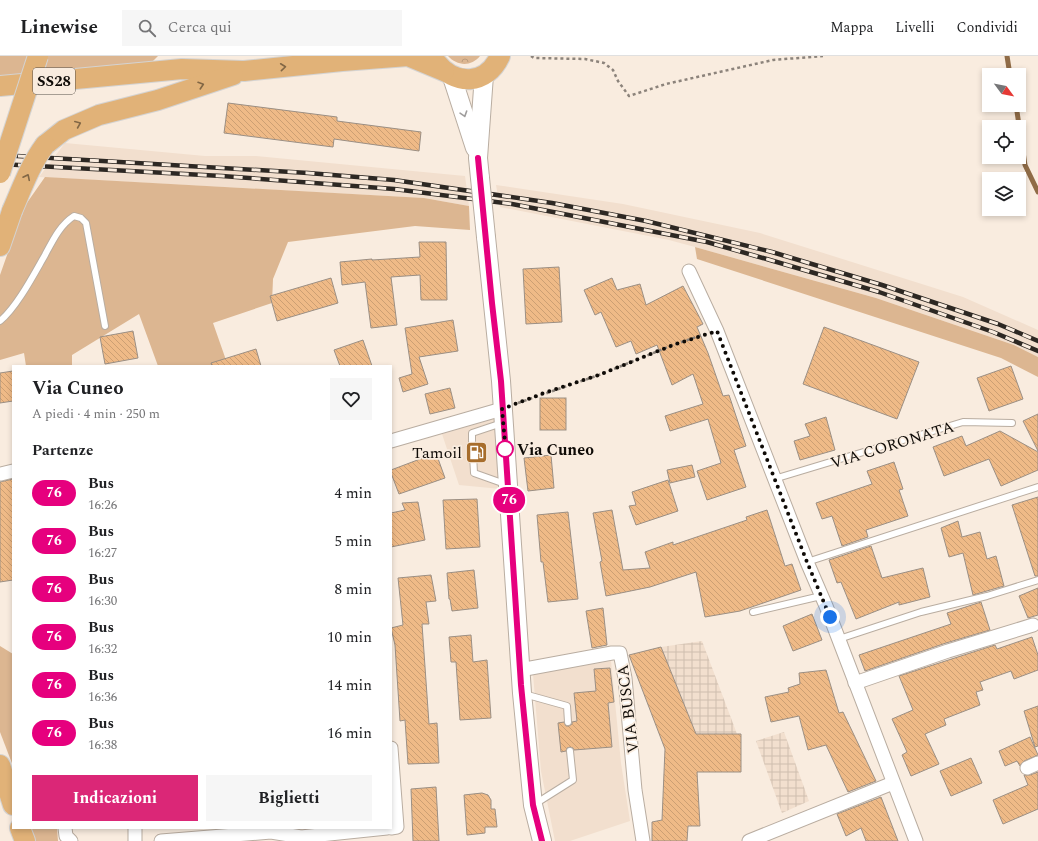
<!DOCTYPE html>
<html lang="it">
<meta charset="utf-8">
<style>
body{margin:0;font-family:Spectral,serif;background:#f6f6f6;color:#202124;height:100vh;display:flex;flex-direction:column;font-size:15px;white-space:nowrap}
*{box-sizing:border-box;margin:0}
p{font-size:13px;color:#757577}
.icon{flex:none;width:22px;height:22px;fill:none;stroke:currentColor;stroke-width:2;stroke-linecap:round;stroke-linejoin:round}
.map{position:relative;flex:1;overflow:hidden}
.sheet{position:absolute;left:12px;top:309px;width:380px;height:464px;display:flex;flex-direction:column;background:#fff;border-radius:0px;box-shadow:0 2px 6px #0003}
.sheet>*{flex:none}
.badge{padding:0 8px;border-radius:13px;font-size:14px;line-height:26px}
.needle{width:26px;rotate:122deg}
.fabs{position:absolute;left:982px;top:12px;display:grid;gap:8px}
.fabs a{display:grid;place-items:center;width:44px;height:44px;border-radius:0px;background:#fff;box-shadow:0 2px 6px #0003;font-size:20px}
.you{position:absolute;width:20px;height:20px;margin:-10px;border:3px solid #fff;border-radius:50%;background:#1a73e8;box-shadow:0 0 0 6px #1a73e833}
.map>.badge{position:absolute;translate:-50% -50%;box-shadow:0 0 0 2px #fff}
h2{padding:0 20px;font-size:15px;line-height:36px}
.round{display:grid;place-items:center;flex:none;width:42px;height:42px;border-radius:0px;background:#f6f6f6}
.head{display:flex;align-items:center;justify-content:space-between;height:68px;padding:0 20px}
h1{font-size:19px;font-weight:700;line-height:30px}
.action{display:flex;gap:8px;margin-top:auto;padding:8px 20px}
.action a{flex:1;height:46px;border-radius:0px;background:#db2777;color:#fff;font-size:16px;font-weight:700;line-height:46px;text-align:center}
.action a+a{background:#f6f6f6;color:#202124}
ul{padding:0;list-style:none}
li{display:flex;align-items:center;gap:12px;height:48px;padding:0 20px}
li div{flex:1}
li b{display:block;font-size:15px}
li em{font-style:normal}
li .badge{min-width:44px;font-weight:700;text-align:center}
header{display:flex;align-items:center;gap:24px;box-sizing:border-box;height:56px;padding:0 20px;background:#fff;border-bottom:1px solid #e0e0e0}
header strong{font-size:19px}
nav{display:flex;gap:22px;margin-inline-start:auto;font-size:14px}
.search{width:280px;height:36px;background:#f6f6f6;display:flex;align-items:center;gap:10px;box-sizing:border-box;padding:0 14px;border-radius:0px;color:#757577;font-size:15px}
.map>svg:first-child{display:block}
.built{fill:#f2dfce}
.industrial{fill:url(#industrial-grid)}
.grass{fill:#dcb691}
.park{fill:url(#park-crowns)}
.lines{fill:none;stroke-linecap:round;stroke-linejoin:round}
.stream{stroke:#906c47;stroke-width:5}
.building{fill:url(#building-back-hatch);stroke:#9b8f84}
.service-casing{stroke:#b9ada1;stroke-width:8}
.minor-casing{stroke:#b9ada1;stroke-width:15}
.secondary-casing{stroke:#b9ada1;stroke-width:20}
.primary-casing{stroke:#d4d3d2;stroke-width:22}
.path{stroke:#8c837b;stroke-width:2.5;stroke-dasharray:3 3;stroke-linecap:butt}
.service{stroke:#fff;stroke-width:6}
.minor{stroke:#fff;stroke-width:13}
.secondary{stroke:#fff;stroke-width:18}
.primary{stroke:#e1b278;stroke-width:20}
.rail-casing{stroke:#2d2823;stroke-width:4.5}
.rail{stroke:#f9ecdf;stroke-width:3;stroke-dasharray:9;stroke-linecap:butt}
.secondary-bridge-casing{stroke:#b9ada1;stroke-width:20;stroke-linecap:butt}
.primary-bridge-casing{stroke:#d4d3d2;stroke-width:22;stroke-linecap:butt}
.secondary-bridge{stroke:#fff;stroke-width:18}
.primary-bridge{stroke:#e1b278;stroke-width:20}
.oneway{stroke:#826745}
.oneway2{stroke:#9f9d9c}
.line-casing{stroke:#fff;stroke-width:9}
.line{stroke:#e6007e;stroke-width:6}
.walk{stroke:#0f0b07;stroke-width:4;stroke-dasharray:0 7.2}
.stop-dot{fill:#fff;stroke:#e6007e;stroke-width:2}
.labels{text-anchor:middle;stroke-width:3.5;stroke-linejoin:round;paint-order:stroke}
.shield{fill:#f9ecdf;stroke:#554e48;stroke-width:1}
.shield-label{font-size:15px;font-weight:bold;fill:#0f0b07}
.street-label{font-size:16px;fill:#0f0b07;stroke:#f9ecdf}
.stop-label{font-size:16px;font-weight:bold;fill:#0f0b07;stroke:#f9ecdf;text-anchor:start}
.poi-label{font-size:16px;fill:#0f0b07;stroke:#f9ecdf;text-anchor:end}
</style>
<header>
<strong>Linewise</strong>
<div class="search"><svg class="icon" aria-label="search" viewBox="0 0 24 24"><circle cx="10" cy="10" r="6"/><path d="M15 15l6 6"/></svg>Cerca qui</div>
<nav><a>Mappa</a><a>Livelli</a><a>Condividi</a></nav>
</header>
<div class="map">
<svg width="1038" height="785" viewBox="0 0 1038 785">
<defs>
<pattern id="industrial-grid" width="8" height="8" patternUnits="userSpaceOnUse"><rect width="8" height="8" fill="#f2dfce"/><path d="M0 4h8M4 0v8" fill="none" stroke="#cebeaf"/></pattern>
<pattern id="park-crowns" width="20" height="18" patternUnits="userSpaceOnUse"><rect width="20" height="18" fill="#dcb691"/><path d="M2 6a3 3 0 1 1 6 0M12 15a3 3 0 1 1 6 0" fill="none" stroke="#bc9b7c"/></pattern>
<pattern id="building-back-hatch" width="6" height="6" patternUnits="userSpaceOnUse"><rect width="6" height="6" fill="#efba87"/><path d="M-1 5l2 2M0 0l6 6M5-1l2 2" fill="none" stroke="#cc9f73"/></pattern>
</defs>
<rect width="100%" height="100%" fill="#f9ecdf"/>
<g class="built">
<path d="M65 87 205 100H256L465 120 469 150 424 142 39 121Z"/>
<path d="M496 129 623 148 760 177 963 241 1038 274V301L1014 289 876 242 695 191 669 184 500 151Z"/>
<path d="M497 362 501 433 459 429 442 378Z"/>
<path d="M611 605 621 707 630 765 570 785H555L541 715 533 618Z"/>
</g>
<g class="industrial">
<path d="M702 585 737 678H696L661 591Z"/>
<path d="M784 676 809 745 782 757 756 685Z"/>
</g>
<g class="grass">
<path d="M0 0H158L153 5 146 7 0 20Z"/>
<path d="M45 121 424 142 469 150 470 174 415 170 288 186 273 223 272 247 213 267 226 304 210 310H158L139 258 72 299V310H26L24 297 0 304V219L24 151Z"/>
<path d="M695 191 876 242 1014 289 1038 301V321L1001 302 697 203Z"/>
<path d="M0 590 13 598V710L0 676Z"/>
<path d="M29 772H57L58 785H31Z"/>
</g>
<path class="park" d="M448 0H480C471 11 457 10 448 0Z"/>
<g class="lines">
<g class="stream">
<path d="M1007 0 1010 19"/>
<path d="M1016 49 1025 109 1038 136"/>
</g>
</g>
<g class="building">
<path d="M228 47 337 61V65L421 76 419 95 334 83 333 91 224 77Z"/>
<path d="M419 186H446L447 244H421L420 219 391 221 397 269 371 272 365 226 342 229 340 206 372 203V204L420 201Z"/>
<path d="M559 211 562 266 526 268 523 213Z"/>
<path d="M331 222 338 247 277 265 270 240Z"/>
<path d="M612 222 617 234 640 228 646 249 683 230 703 268 697 271 708 297 723 340 729 339 746 390 734 394 746 431 707 444 697 415 721 407 708 363 670 375 665 360 703 348 693 318 672 329 657 289 636 298 631 285 616 291 601 256 595 259 584 234Z"/>
<path d="M453 264 458 295 419 301 428 328 403 336 399 322 412 318 405 272Z"/>
<path d="M824 271 919 306 897 363 803 328Z"/>
<path d="M133 275 138 302 105 308 100 281Z"/>
<path d="M363 284 372 310H340L334 294Z"/>
<path d="M256 293 261 310H212L211 307Z"/>
<path d="M1011 310 1023 343 989 355 977 322Z"/>
<path d="M13 315V345L0 347V317Z"/>
<path d="M450 332 455 352 430 358 425 338Z"/>
<rect x="540" y="342" width="26" height="32"/>
<path d="M1038 358V395L1023 365Z"/>
<path d="M826 361 835 394 800 404 794 385 810 380 805 368Z"/>
<path d="M1000 375 1038 396V414L1001 430 989 403 944 420 933 391 962 380 966 390Z"/>
<path d="M436 397 445 422 399 438 391 417V414Z"/>
<path d="M551 399 554 432 528 435 524 402Z"/>
<path d="M894 406 903 433 899 434 908 460 866 474 868 481 842 490 832 460 822 463 816 447 872 428 867 415Z"/>
<path d="M692 409 695 421 670 427 667 414Z"/>
<path d="M13 423V524L0 526V426Z"/>
<path d="M668 424 678 455 636 469 629 450 636 449 632 436Z"/>
<path d="M1038 441V520H1035L1012 449Z"/>
<path d="M477 443 480 491 446 493 443 444Z"/>
<path d="M418 446 425 484 391 491V457L405 454 402 447Z"/>
<path d="M612 454 623 514 650 512 645 496 673 486V489L747 464 746 461 767 454 785 510 792 508 801 534 740 555 705 561 696 516 650 531 606 540 600 506 602 505 593 457Z"/>
<path d="M568 456 578 543 548 546 543 506H541L537 459Z"/>
<path d="M958 465 962 481 980 476 987 503 996 500 1004 530 973 539 963 497 949 501 941 472Z"/>
<path d="M871 490 882 522 923 512 930 541 899 549V546L856 563 841 526 837 527 829 504Z"/>
<path d="M474 514 478 552 452 555 450 543H449L447 517Z"/>
<path d="M431 519 436 545 426 546 429 568H422L429 668 437 667 439 707 408 708 405 664 400 665 395 589 391 572 403 569 398 522Z"/>
<path d="M1038 532V559L1028 562 1019 540Z"/>
<path d="M981 546 990 574 946 587 865 615 859 599 951 568 947 557Z"/>
<path d="M603 552 607 589 592 592 586 555Z"/>
<path d="M812 558 822 584 793 595 783 570Z"/>
<path d="M471 579 473 606 487 604 491 662 460 664 456 606H451L449 581Z"/>
<path d="M1032 581 1038 599V614L1014 623 1011 615 980 626 983 634 976 636 980 649 944 663 946 669 925 678 939 708 911 720 902 699 907 696 892 663 913 654 899 620 995 589 997 593Z"/>
<path d="M661 591 696 678H741V716H697L700 770H688L687 785H652V766L662 764 665 693 629 599Z"/>
<path d="M610 612 614 646 608 647 612 691 574 694 573 692 570 691 567 692 566 695 561 696 558 667 564 666 566 670H569L572 668V666L577 665 574 637 596 635 594 613Z"/>
<path d="M826 614 839 657 843 656 876 725 848 736 826 689 808 694 799 660 771 666 765 641 789 636 788 632 800 628 799 617Z"/>
<path d="M1038 650V690L1035 691 1024 655Z"/>
<path d="M1030 681 1038 699 1024 705 1020 710 1017 705 1005 710 999 695Z"/>
<path d="M971 702 982 727 951 740 940 715Z"/>
<path d="M1038 716V753L1003 768 993 744 1028 729 1024 719H1030Z"/>
<path d="M436 731 439 785H413L411 733Z"/>
<path d="M482 737 488 739 491 744V753H495L497 771H485V777L467 779 464 739Z"/>
<path d="M881 741 898 785H866L861 772 846 780 837 758Z"/>
</g>
<g class="lines">
<defs>
<g id="service">
<path d="M0 265C17 251 34 218 45 199 53 184 60 169 74 160L81 162 86 167 105 270"/>
<path d="M472 385V377L502 367"/>
<path d="M473 398 474 417 505 428"/>
<path d="M774 423 963 366 1012 367"/>
<path d="M807 506 1038 431"/>
<path d="M753 556 821 540"/>
<path d="M839 583 921 556 987 540 1038 524"/>
<path d="M524 638 567 650 568 666"/>
<path d="M535 748 573 724 570 695"/>
</g>
<g id="minor">
<path d="M689 215 717 275 807 506 826 550 916 785"/>
<path d="M391 385 502 353"/>
<path d="M1 418 13 415"/>
<path d="M520 614 612 597H620L625 622 635 734 643 785"/>
<path d="M855 627 948 595 1033 569"/>
<path d="M391 692 397 771 391 772"/>
<path d="M1027 712 1038 707"/>
<path d="M65 772 66 780 71 785"/>
<path d="M135 772V785"/>
<path d="M161 785 271 776 301 781 387 772"/>
<path d="M749 785 893 727"/>
</g>
<g id="secondary">
<path d="M452 21 475 92"/>
<path d="M480 122 478 102 484 19"/>
<path d="M486 181 501 325 522 637 533 749 542 785"/>
</g>
<g id="primary">
<path d="M436 6C455 30 486 30 500 0"/>
<path d="M0 30 182 13 244 15 342 5 408 0 444 15"/>
<path d="M45 89 64 74 99 59 158 44 233 19"/>
<path d="M0 190 12 155"/>
<path d="M0 709 13 749"/>
<path d="M20 772 25 785"/>
</g>
</defs>
<use href="#service" class="service-casing"/>
<use href="#minor" class="minor-casing"/>
<use href="#secondary" class="secondary-casing"/>
<use href="#primary" class="primary-casing"/>
<g class="path">
<path d="M531 0 534 2 585 3 604 7 613 14 618 25 629 40 666 28 773 4 823 0"/>
<path d="M518 347 599 319 673 289 705 278"/>
</g>
<use href="#service" class="service"/>
<use href="#minor" class="minor"/>
<use href="#secondary" class="secondary"/>
<use href="#primary" class="primary"/>
<defs>
<g id="rail">
<path d="M0 99 308 117 394 124 552 147 646 165 772 196 882 229 998 268 1038 285"/>
<path d="M0 108 222 120 394 133 512 148 707 186 770 204 879 236 993 276 1038 295"/>
</g>
</defs>
<use href="#rail" class="rail-casing"/>
<use href="#rail" class="rail"/>
<defs>
<path id="secondary-bridge" d="M480 122 486 181"/>
<g id="primary-bridge">
<path d="M0 117 38 0"/>
<path d="M12 155C22 132 30 109 45 89"/>
</g>
</defs>
<use href="#secondary-bridge" class="secondary-bridge-casing"/>
<use href="#primary-bridge" class="primary-bridge-casing"/>
<use href="#secondary-bridge" class="secondary-bridge"/>
<use href="#primary-bridge" class="primary-bridge"/>
</g>
<defs><path id="oneway-chevron" d="M-2-3.5L2.5 0L-2 3.5" fill="none" stroke-width="1.6" stroke-linecap="round" stroke-linejoin="round"/></defs>
<g class="oneway">
<use href="#oneway-chevron" transform="translate(283 11) rotate(-6)"/>
<use href="#oneway-chevron" transform="translate(201 29) rotate(-18)"/>
<use href="#oneway-chevron" transform="translate(78 68) rotate(-23)"/>
<use href="#oneway-chevron" transform="translate(27 121) rotate(-64)"/>
</g>
<use class="oneway2" href="#oneway-chevron" transform="translate(464 58) rotate(72)"/>
<g class="lines">
<defs>
<path id="line" d="M478 102 492 247 501 325 521 629 533 749 542 785"/>
</defs>
<use href="#line" class="line-casing"/>
<use href="#line" class="line"/>
<path class="walk" d="M505 393 506 398 502 353 544 337 599 319 673 289 717 275 807 506 830 561"/>
</g>
<defs>
<symbol id="fuel-square" viewBox="-11 -11 22 22"><rect x="-9" y="-9" width="18" height="18" rx="4" fill="#a76d2c" stroke="#f9ecdf"/><path d="M-5.5-6h7V0h2V4h1.3V-2.5L3-4.5l.8-.8L6-3V5H2.5V1h-1V6h-7ZM-4.2-4.7v3.2H.2V-4.7Z" fill="#fff"/></symbol>
</defs>
<g fill-rule="evenodd">
<use href="#fuel-square" x="464" y="384" width="25" height="25"/>
</g>
<circle class="stop-dot" cx="505" cy="393" r="8"/>
<g class="labels">
<rect class="shield" x="33" y="12" width="42" height="26" rx="3"/>
<g class="shield-label">
<text x="54" y="30">SS28</text>
</g>
<g class="street-label">
<text transform="translate(892 388) rotate(-17)" y="6">VIA CORONATA</text>
<text transform="translate(627 653) rotate(-97)" y="6">VIA BUSCA</text>
</g>
<g class="stop-label">
<text x="517" y="399">Via Cuneo</text>
</g>
<g class="poi-label">
<text x="462" y="402">Tamoil</text>
</g>
</g>
</svg>
<div class="fabs">
<a><svg class="needle" viewBox="-14 -14 28 28"><path d="M0-13l5 13h-10z" fill="#e53935"/><path d="M0 13l5-13h-10z" fill="#757577"/></svg></a>
<a><svg class="icon" aria-label="locate" viewBox="0 0 24 24"><circle cx="12" cy="12" r="6"/><path d="M12 2v4M12 18v4M2 12h4M18 12h4"/></svg></a>
<a><svg class="icon" aria-label="layers" viewBox="0 0 24 24"><path d="M12 4l9 5-9 5-9-5zM3 14l9 5 9-5"/></svg></a>
</div>
<div class="you" style="left:830px;top:561px"></div>
<b class="badge" style="left:509px;top:444px;background:#e6007e;color:#fff">76</b>
<section class="sheet">
<div class="head"><div><h1>Via Cuneo</h1><p>A piedi · 4 min · 250 m</p></div><a class="round"><svg class="icon" aria-label="heart" viewBox="0 0 24 24"><path d="M12 20l-8-8c-3-5 5-10 8-4 3-6 11-1 8 4z"/></svg></a></div>
<h2>Partenze</h2>
<ul>
<li><span class="badge" style="background:#e6007e;color:#fff">76</span><div><b>Bus</b><p>16:26</p></div><em>4 min</em></li>
<li><span class="badge" style="background:#e6007e;color:#fff">76</span><div><b>Bus</b><p>16:27</p></div><em>5 min</em></li>
<li><span class="badge" style="background:#e6007e;color:#fff">76</span><div><b>Bus</b><p>16:30</p></div><em>8 min</em></li>
<li><span class="badge" style="background:#e6007e;color:#fff">76</span><div><b>Bus</b><p>16:32</p></div><em>10 min</em></li>
<li><span class="badge" style="background:#e6007e;color:#fff">76</span><div><b>Bus</b><p>16:36</p></div><em>14 min</em></li>
<li><span class="badge" style="background:#e6007e;color:#fff">76</span><div><b>Bus</b><p>16:38</p></div><em>16 min</em></li>
</ul>
<div class="action"><a>Indicazioni</a><a>Biglietti</a></div>
</section>
</div>
